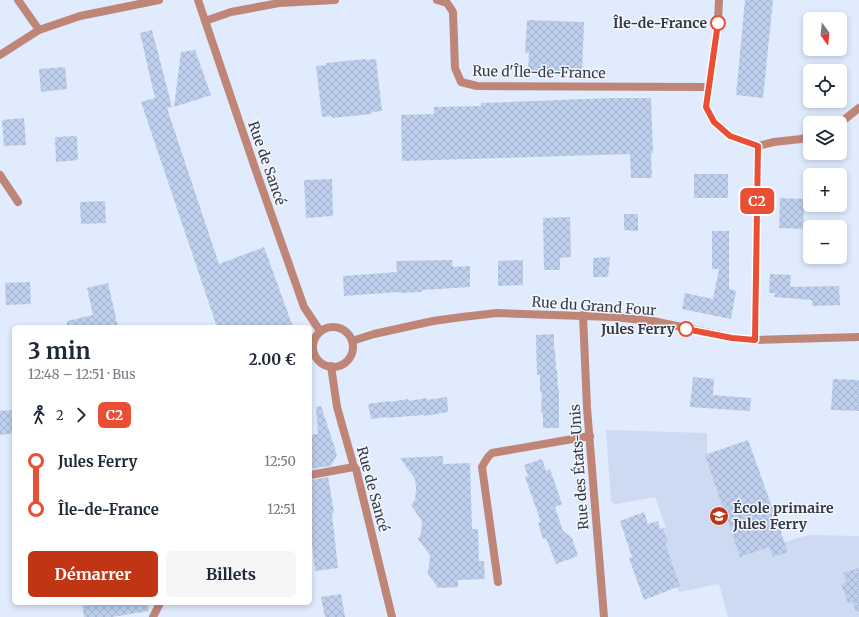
<!DOCTYPE html>
<html lang="fr">
<meta charset="utf-8">
<style>
body{margin:0;font-family:Merriweather,serif;background:#f6f6f7;color:#1f2937;height:100vh;display:flex;flex-direction:column;font-size:15px;white-space:nowrap}
*{box-sizing:border-box;margin:0}
p{font-size:13px;color:#747a83}
.icon{flex:none;width:22px;height:22px;fill:none;stroke:currentColor;stroke-width:2;stroke-linecap:round;stroke-linejoin:round}
.map{position:relative;flex:1;overflow:hidden}
.side{position:absolute;left:12px;top:325px;width:300px;height:280px;display:flex;flex-direction:column;background:#fff;border-radius:6px;box-shadow:0 2px 6px #0003}
.side>*{flex:none}
.badge{padding:0 8px;border-radius:6px;font-size:14px;line-height:26px}
.needle{width:26px;rotate:165deg}
.tools{position:absolute;left:803px;top:12px;display:grid;gap:8px}
.tools a{display:grid;place-items:center;width:44px;height:44px;border-radius:6px;background:#fff;box-shadow:0 2px 6px #0003;font-size:20px}
.map>.badge{position:absolute;translate:-50% -50%;box-shadow:0 0 0 2px #fff}
.legs{display:flex;align-items:center;gap:6px;height:44px;padding:0 16px;font-size:13px}
.legs p{margin-inline-start:auto}
.summary{display:flex;align-items:center;justify-content:space-between;height:68px;padding:0 16px}
h1{font-size:22px;font-weight:700;line-height:30px}
.primary-button{display:flex;gap:8px;margin-top:auto;padding:8px 16px}
.primary-button a{flex:1;height:46px;border-radius:6px;background:#c03614;color:#fff;font-size:16px;font-weight:700;line-height:46px;text-align:center}
.primary-button a+a{background:#f6f6f7;color:#1f2937}
ul{padding:0 16px;list-style:none}
li{display:flex;align-items:center;gap:14px;height:48px;font-size:15px}
li i{display:grid;place-items:center;width:6px;height:100%;margin:0 5px;background:currentColor}
li i::after{content:'';width:10px;height:10px;margin:-5px;border:3px solid;border-radius:50%;background:#fff}
li p{margin-inline-start:auto}
li:first-child i{background:linear-gradient(#0000 50%,currentColor 0)}
li:last-child i{background:linear-gradient(currentColor 50%,#0000 0)}
.map>svg:first-child{display:block}
.built{fill:#cedaf1}
.building{fill:url(#building-cross-hatch)}
.lines{fill:none;stroke-linecap:round;stroke-linejoin:round}
.minor{stroke:#bf8576;stroke-width:8}
.tertiary{stroke:#bf8576;stroke-width:8}
.line-1-casing{stroke:#fff;stroke-width:9}
.line-1{stroke:#e94f35;stroke-width:6}
.stop-1-dot{fill:#fff;stroke:#e94f35;stroke-width:2}
.labels{text-anchor:middle;stroke-width:3;stroke-linejoin:round;paint-order:stroke}
.stop-label{font-size:14px;font-weight:bold;fill:#343a47;stroke:#f4f8fe;text-anchor:end}
.street-label{font-size:14px;fill:#343a47;stroke:#f4f8fe}
.poi-label{font-size:14px;font-weight:bold;fill:#343a47;stroke:#f4f8fe;text-anchor:start}
</style>
<div class="map">
<svg width="859" height="617" viewBox="0 0 859 617">
<defs>
<pattern id="building-cross-hatch" width="8" height="8" patternUnits="userSpaceOnUse"><rect width="8" height="8" fill="#becfee"/><path d="M0 0l8 8M0 8l8-8" fill="none" stroke="#a4b2cd"/></pattern>
</defs>
<rect width="100%" height="100%" fill="#e0ebfe"/>
<path class="built" d="M606 430 707 433V454L748 440 784 542 810 535 859 536V617H728L719 584 679 592 662 544 668 542 663 528 666 527 655 497 616 504 613 503 611 501Z"/>
<g class="building">
<path d="M745 0H773L763 98 736 95Z"/>
<path d="M527 20 584 22 582 74 528 72 529 53H525Z"/>
<path d="M152 30 172 107 167 108 219 264 264 247 293 327H217L141 102 155 98 140 33Z"/>
<path d="M195 50 211 95 174 107 181 52Z"/>
<path d="M365 59V60L376 59 382 111 371 112 372 114 332 118V116L322 117 316 66 326 65V63Z"/>
<path d="M65 67 67 89 41 92 39 69Z"/>
<path d="M612 98H651L653 153H651L652 178H631L630 154 402 161 401 115 434 114V107L481 106V103Z"/>
<path d="M24 118 26 145 4 146 2 120Z"/>
<path d="M77 136 78 160 56 162 55 137Z"/>
<rect x="694" y="174" width="34" height="24"/>
<path d="M332 179 333 216 306 218 304 180Z"/>
<path d="M780 198 804 199 803 229 779 228Z"/>
<path d="M105 201 106 223 81 224 80 202Z"/>
<path d="M624 214H638V231L624 230Z"/>
<path d="M570 217 571 257 560 258V270H544L543 218Z"/>
<path d="M712 231H729V289L736 291 731 319 682 309 685 293 713 299 719 269H712Z"/>
<path d="M610 257 608 277H593V258Z"/>
<path d="M452 260 453 267 470 266V287L422 290V292L398 293V292L344 296 343 276 397 272 396 261Z"/>
<path d="M523 260V285L498 286V261Z"/>
<path d="M770 274 791 275 790 287 839 286 840 305 812 306V300L774 297 775 293H769Z"/>
<path d="M30 282 31 304 6 305 5 283Z"/>
<path d="M108 283 118 327H67V321L93 315 87 288Z"/>
<path d="M554 334V350H555L556 370H557L558 389 559 390V428H543V413H541L542 392H540V375H537L536 335Z"/>
<path d="M693 377 714 379 713 395 751 398 750 411 690 407Z"/>
<path d="M833 379 859 380V411L831 410Z"/>
<path d="M447 397 448 412 425 416 424 415 386 418V417L371 419 368 404 389 401V402L408 399 409 401 427 398V400Z"/>
<path d="M321 406 337 455 331 466 310 469V435L318 434 316 407Z"/>
<path d="M14 410V433L0 435V411Z"/>
<path d="M748 440 788 552 773 557 769 547 740 557 705 455Z"/>
<path d="M443 456V464L470 463 472 529H478L479 561H484L485 579 458 580V587L438 588 428 574V570L429 566 430 555 418 539 421 533 422 521 411 505 415 500 416 489 415 479 400 458Z"/>
<path d="M542 459 546 471 550 469 562 504 555 507 563 531 572 538 578 556 556 564 546 538 543 539 538 523 541 522 525 477 528 476 524 465Z"/>
<path d="M328 477 334 513 332 514 338 568 315 571 310 525V480Z"/>
<path d="M644 512 648 524 658 521 660 529 663 528 668 542 665 543 680 586 644 600 629 558 632 557 620 521Z"/>
<path d="M859 568V612H856L853 602 848 603 841 584 846 582 843 573Z"/>
<path d="M341 594 345 617H325L321 597Z"/>
<path d="M82 603H148L149 611 112 617H84Z"/>
</g>
<g class="lines">
<g class="minor">
<path d="M18 0 39 30"/>
<path d="M437 0 447 3 453 12 455 68 461 82 477 86 709 87"/>
<path d="M719 0 718 22 706 107 714 122 730 136 758 146 755 340"/>
<path d="M205 21 231 12 279 3 335 0"/>
<path d="M0 55 39 30 80 16 159 0"/>
<path d="M840 123 859 108"/>
<path d="M758 146 774 142 801 139 810 136"/>
<path d="M0 175 18 202"/>
<path d="M583 315 587 408 604 617"/>
<path d="M352 341 374 334 433 321 462 317 497 313 613 317 653 321 733 338 755 340 859 337"/>
<path d="M310 475 354 467"/>
<path d="M498 582 482 467C485 461 487 457 492 453L590 436"/>
<path d="M153 617 160 603"/>
</g>
<g class="tertiary">
<path d="M198 0 255 168 304 307 320 331"/>
<circle cx="333" cy="347" r="20"/>
<path d="M331 366 337 407 354 467 356 469 392 617"/>
</g>
</g>
<g class="lines">
<defs>
<path id="line-1" d="M686 329 732 338 755 340 758 146 730 136 714 122 706 107 718 23"/>
</defs>
<use href="#line-1" class="line-1-casing"/>
<use href="#line-1" class="line-1"/>
</g>
<defs>
<symbol id="school-disc" viewBox="-11 -11 22 22"><circle r="9.5" fill="#c03614" stroke="#f4f8fe"/><path d="M0-5L7-2L0 1L-7-2ZM-4 1L0 2.5L4 1V4Q0 6-4 4Z" fill="#fff"/></symbol>
</defs>
<g fill-rule="evenodd">
<use href="#school-disc" x="708" y="505" width="22" height="22"/>
</g>
<g class="stop-1-dot">
<circle cx="718" cy="23" r="7"/>
<circle cx="686" cy="329" r="7"/>
</g>
<g class="labels">
<g class="stop-label">
<text x="707" y="28">Île-de-France</text>
<text x="675" y="334">Jules Ferry</text>
</g>
<g class="street-label">
<text transform="translate(539 72) rotate(1)" y="5">Rue d'Île-de-France</text>
<text transform="translate(267 163) rotate(71)" y="5">Rue de Sancé</text>
<text transform="translate(594 306) rotate(4)" y="5">Rue du Grand Four</text>
<text transform="translate(579 467) rotate(-94)" y="5">Rue des États-Unis</text>
<text transform="translate(373 489) rotate(75)" y="5">Rue de Sancé</text>
</g>
<g class="poi-label">
<text x="733" y="513">École primaire<tspan x="733" dy="16">Jules Ferry</tspan></text>
</g>
</g>
</svg>
<div class="tools">
<a><svg class="needle" viewBox="-14 -14 28 28"><path d="M0-13l5 13h-10z" fill="#e53935"/><path d="M0 13l5-13h-10z" fill="#747a83"/></svg></a>
<a><svg class="icon" aria-label="locate" viewBox="0 0 24 24"><circle cx="12" cy="12" r="6"/><path d="M12 2v4M12 18v4M2 12h4M18 12h4"/></svg></a>
<a><svg class="icon" aria-label="layers" viewBox="0 0 24 24"><path d="M12 4l9 5-9 5-9-5zM3 14l9 5 9-5"/></svg></a>
<a>+</a>
<a>−</a>
</div>
<b class="badge" style="left:757px;top:201px;background:#e94f35;color:#fff">C2</b>
<section class="side">
<div class="summary"><div><h1>3 min</h1><p>12:48 – 12:51 · Bus</p></div><b>2.00 €</b></div>
<div class="legs"><svg class="icon" aria-label="walk" viewBox="0 0 24 24"><circle cx="13" cy="4" r="2"/><path d="M13 8l-2 6 4 7M11 14l-3 7M7 12l3-4h3l4 4"/></svg>2<svg class="icon" aria-label="forward" viewBox="0 0 24 24"><path d="M9 5l7 7-7 7"/></svg><b class="badge" style="background:#e94f35;color:#fff">C2</b></div>
<ul>
<li><i style="color:#e94f35"></i><b>Jules Ferry</b><p>12:50</p></li>
<li><i style="color:#e94f35"></i><b>Île-de-France</b><p>12:51</p></li>
</ul>
<div class="primary-button"><a>Démarrer</a><a>Billets</a></div>
</section>
</div>
